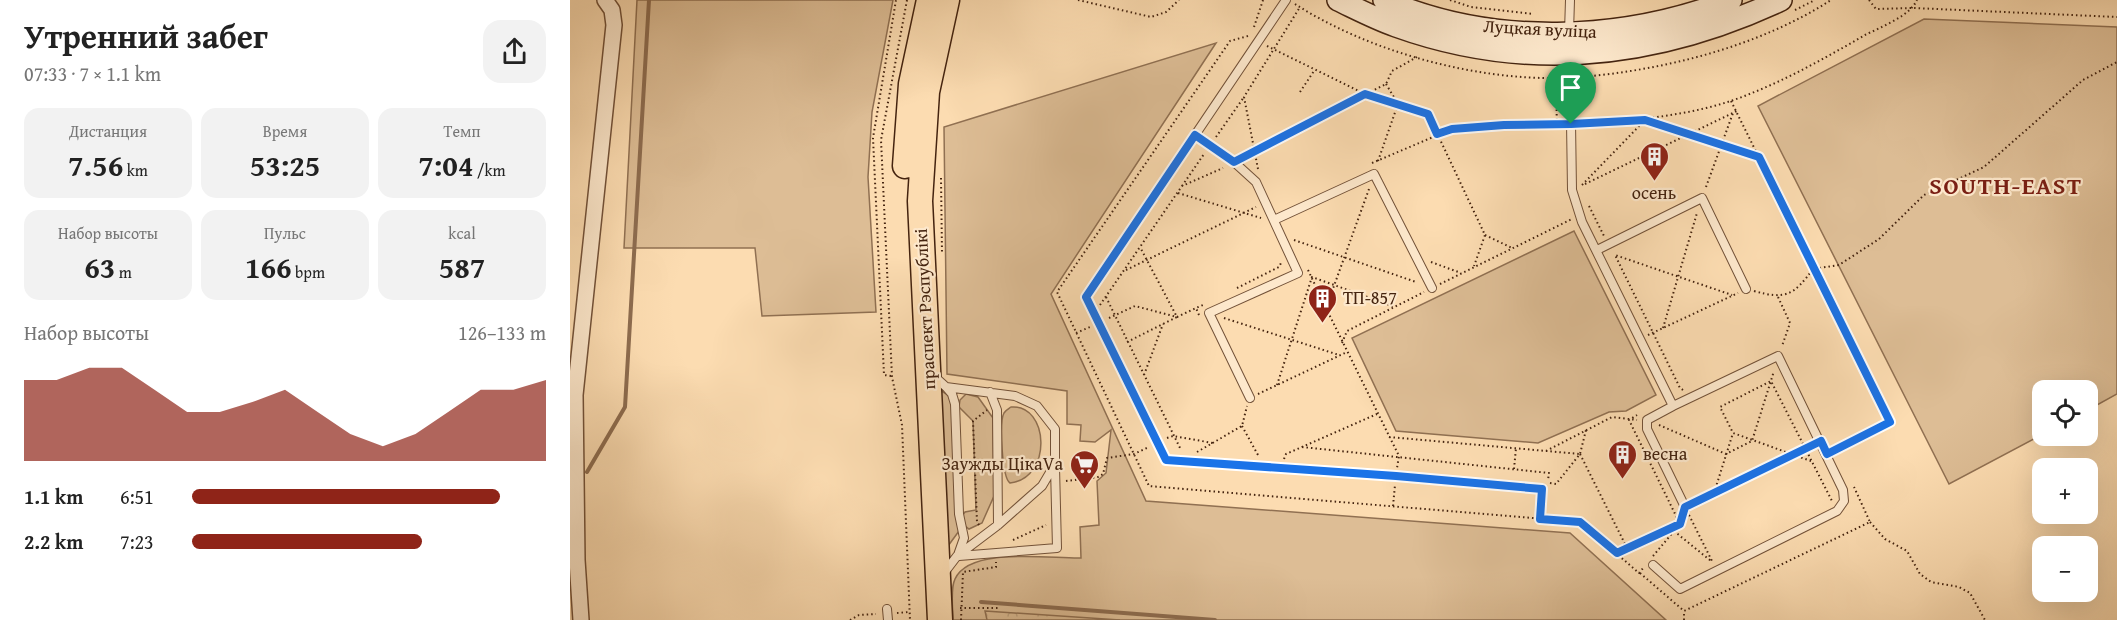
<!DOCTYPE html>
<html lang="ru">
<meta charset="utf-8">
<style>
:root{--surface:#fff;--page:#f2f2f2;--text:#222;--muted:#767676;--accent:#8f2418}
body{margin:0;font-family:"Gentium Book Plus",serif;background:var(--page);color:var(--text);height:100vh;display:flex;flex-direction:column;font-size:22px;white-space:nowrap}
*{box-sizing:border-box;margin:0}
p{font-size:20px;color:var(--muted)}
.icon{flex:none;width:33px;height:33px;fill:none;stroke:currentColor;stroke-width:2;stroke-linecap:round;stroke-linejoin:round}
.map{position:relative;flex:1;overflow:hidden}
.details{display:flex;flex-direction:column;background:var(--surface);width:570px}
.details>*{flex:none}
.buttons{position:absolute;left:1462px;top:380px;display:grid;gap:12px}
.buttons a{display:grid;place-items:center;width:66px;height:66px;border-radius:12px;background:var(--surface);box-shadow:0 6px 24px #0002;font-size:30px}
.pin{position:absolute;display:grid;place-items:center;width:51px;height:51px;color:#fff;margin:-62px -26px;border-radius:50% 50% 50% 0;rotate:-45deg;box-shadow:0 0 6px #0007}
.pin .icon{rotate:45deg}
.round{display:grid;place-items:center;flex:none;width:63px;height:63px;border-radius:18px;background:var(--page)}
.headline{display:flex;align-items:center;justify-content:space-between;height:102px;padding:0 24px}
h1{font-size:33px;font-weight:600;line-height:45px}
.stats{display:grid;grid-template-columns:repeat(3,1fr);gap:9px;height:102px;padding:6px 24px}
.stats div{display:grid;align-content:center;border-radius:15px;background:var(--page);text-align:center}
.stats b{font-size:30px;font-weight:600}
.stats small{font-size:16px;font-weight:400}
.stats p{font-size:16px}
.chart{height:168px;padding:12px 24px}
.chart p{display:flex;justify-content:space-between}
.chart svg{width:100%;height:108px;margin-top:6px;fill:var(--accent);opacity:.7}
ul{padding:0 24px;list-style:none;font-size:20px}
li{display:grid;grid-template-columns:96px 72px 1fr;align-items:center;height:45px}
li i{height:15px;border-radius:8px;background:var(--accent)}
main{display:flex;flex:1;min-height:0}
.map>svg:first-child{display:block}
</style>
<main>
<section class="details">
<div class="headline"><div><h1>Утренний забег</h1><p>07:33 · 7 × 1.1 km</p></div><a class="round"><svg class="icon" aria-label="share" viewBox="0 0 24 24"><path d="M12 15V3M7 8l5-5 5 5M5 13v7h14v-7"/></svg></a></div>
<div class="stats">
<div><p>Дистанция</p><b>7.56<small> km</small></b></div>
<div><p>Время</p><b>53:25</b></div>
<div><p>Темп</p><b>7:04<small> /km</small></b></div>
</div>
<div class="stats">
<div><p>Набор высоты</p><b>63<small> m</small></b></div>
<div><p>Пульс</p><b>166<small> bpm</small></b></div>
<div><p>kcal</p><b>587</b></div>
</div>
<div class="chart"><p><span>Набор высоты</span>126–133 m</p>
<svg viewBox="0 0 160 44" preserveAspectRatio="none"><path d="M0 44V11L10 11L20 6L30 6L40 15L50 24L60 24L70 20L80 15L90 24L100 33L110 38L120 33L130 24L140 15L150 15L160 11V44z"/></svg>
</div>
<ul>
<li><b>1.1 km</b>6:51<i style="width:87%"></i></li>
<li><b>2.2 km</b>7:23<i style="width:65%"></i></li>
</ul>
</section>
<div class="map">
<svg width="1547" height="620" viewBox="0 0 1547 620">
<defs>
<pattern id="forest-crowns" width="20" height="18" patternUnits="userSpaceOnUse" patternTransform="scale(1.5)"><rect width="20" height="18" fill="#ddbd95"/><path d="M2 6a3 3 0 1 1 6 0M12 15a3 3 0 1 1 6 0" fill="none" stroke="#bfa27f"/></pattern>
</defs>
<rect width="100%" height="100%" fill="#fcdcb1"/>
<filter id="stains"><feTurbulence type="fractalNoise" baseFrequency=".00333" numOctaves="4"/><feColorMatrix values="0 0 0 0 .2 0 0 0 0 .09 0 0 0 0 .02 0 0 0 .5 -.17"/></filter>
<radialGradient id="worn" r=".72"><stop offset=".6" stop-color="#630" stop-opacity="0"/><stop offset="1" stop-color="#630" stop-opacity=".3"/></radialGradient>
<path fill="#ddbd95" stroke="#907052" stroke-width="1.5" d="M 67,0 L 323,0 L 302,112 L 298,177 L 306,312 L 192,316 L 185,248 L 54,248 Z
M 1354,19 L 1547,27 L 1547,394 L 1518,410 L 1518,390 L 1473,390 L 1473,434 L 1379,484 L 1188,106 Z
M 646,43 L 481,294 L 576,501 L 1000,533 L 1096,620 L 383,620 C 383,607 380,590 385,579 C 400,546 481,559 511,558 L 510,527 L 529,525 L 527,481 L 536,473 L 541,430 L 525,442 L 510,441 L 511,425 L 497,424 L 497,391 L 377,374 L 374,127 Z
M 1004,231 L 1086,395 L 1056,411 L 1039,412 L 968,443 L 826,431 L 782,338 Z
M 370,390 L 378,395 L 382,405 L 389,531 L 378,546 Z
M 396,394 L 408,397 L 423,418 L 424,496 L 412,523 L 399,529 L 394,525 L 392,516 L 395,512 L 406,510 L 403,421 L 389,407 L 390,400 Z
M 441,407 C 479,404 483,478 440,483 C 432,478 429,422 434,413 C 436,410 438,409 441,407 Z"/>
<path fill="url(#forest-crowns)" stroke="#907052" stroke-width="1.5" d="M 415,611 L 550,620 L 417,620 Z"/>
<g fill="none" stroke-linecap="round" stroke-linejoin="round">
<path stroke="#8d6c4f" stroke-width="4" d="M 17,472 L 55,407 L 79,0
M 411,602 L 645,620"/>
<defs>
<path id="lane" d="M 716,0 L 516,297 L 596,460 L 826,476 L 972,489
M 999,32 L 1000,0
M 1000,54 L 1002,190 L 1012,222 L 1103,406 L 1077,420 L 1077,429 L 1115,507
M 625,135 L 664,162 L 686,182 L 728,273 L 639,313 L 680,398
M 704,220 L 804,174 L 862,288
M 1027,250 L 1132,198 L 1176,289
M 365,377 L 376,387 L 445,396 L 467,406 L 485,429 L 485,464 L 472,486 L 428,525 L 387,556 L 374,573
M 376,387 L 382,394 L 385,404 L 389,514 L 394,538 L 388,555
M 420,392 L 427,410 L 428,525
M 389,556 L 487,548 L 485,467
M 1083,565 L 1110,589 L 1267,511 L 1274,501 L 1273,490 L 1208,356 L 1103,406
M 317,609 L 318,620"/>
<path id="street" d="M 11,620 L 7,560 L 5,395 L 44,25 L 42,10 L 35,0"/>
<path id="secondary" d="M 768,0 C 787,9 806,19 826,26 C 957,73 1087,58 1211,0
M 814,0 C 922,47 1052,42 1161,0"/>
<path id="primary" d="M 335,166 L 341,84 L 359,0
M 370,620 L 350,201 L 357,92 L 377,0"/>
</defs>
<use href="#lane" stroke="#725138" stroke-width="10"/>
<use href="#street" stroke="#725138" stroke-width="18"/>
<use href="#secondary" stroke="#44230f" stroke-width="24"/>
<use href="#primary" stroke="#44230f" stroke-width="27"/>
<path stroke="#44230f" stroke-width="2" stroke-dasharray="1.5 3" stroke-linecap="butt" d="M 337,0 L 311,140 L 322,377 L 332,425 L 340,620
M 508,0 L 581,17 L 596,12 L 609,0
M 880,0 L 901,7 L 963,14
M 1299,0 L 1306,9 L 1344,8 L 1547,17
M 725,4 C 798,51 903,80 990,78
M 1225,10 L 1245,0
M 684,27 L 693,0
M 678,36 L 660,41 L 487,292 L 579,486 L 1010,522 L 1069,573 L 1074,567
M 697,46 L 795,94 L 828,104 L 808,161
M 1011,77 C 1095,70 1190,46 1261,0
M 986,78 L 987,132
M 816,84 L 828,104 L 858,114 L 915,235 L 904,266
M 730,92 L 744,71
M 1161,101 L 1320,422 L 1265,450
M 1011,124 C 1066,120 1125,116 1177,95 C 1218,79 1257,57 1295,35 C 1311,27 1340,16 1347,0
M 646,137 L 674,97
M 672,156 L 816,84 L 822,71 L 847,57
M 802,163 L 882,129 L 934,125 L 990,124
M 688,169 L 674,97 L 730,7
M 371,178 L 372,253
M 1015,184 L 1167,111
M 1012,185 L 1075,120 L 1188,157
M 612,186 L 634,154
M 1136,187 L 1163,113
M 799,189 L 756,308 L 829,456 L 827,468
M 608,193 L 691,218
M 1019,206 L 1034,236
M 915,235 L 942,248
M 724,240 L 846,282
M 861,262 L 891,273
M 556,270 L 686,207
M 738,270 L 756,308
M 870,284 L 1002,219
M 667,288 L 709,267 L 711,263
M 1184,291 C 1216,300 1224,295 1243,269 L 1269,265 L 1309,239 L 1354,195 L 1414,167 L 1513,80 L 1547,62
M 536,297 L 611,450
M 1208,297 L 1220,323 L 1212,346
M 530,305 L 612,186 L 653,168
M 629,315 L 626,308 L 633,305
M 539,318 L 565,306 L 607,317 L 626,308
M 654,318 L 769,355
M 1093,328 L 1127,213
M 506,333 L 520,327
M 1078,335 L 1168,293
M 557,342 L 607,317 L 570,247
M 772,343 L 777,331 L 854,292
M 574,375 L 593,324
M 321,376 L 314,375 L 303,138 L 326,0
M 707,385 L 742,277 L 825,307
M 1113,390 L 1110,388 L 1045,255 L 1162,295
M 688,394 L 777,352
M 1089,425 L 1156,454 L 1182,441 L 1204,371
M 672,426 L 688,455
M 819,437 L 1010,454
M 597,438 L 603,436 L 643,443
M 732,447 L 979,473 L 978,480
M 976,451 L 1042,417 L 1067,420
M 627,452 L 672,426 L 677,406
M 1010,454 L 1057,548
M 714,459 L 716,454 L 807,414
M 1241,461 L 1163,433 L 1150,407 L 1201,381 L 1262,501
M 944,469 L 946,448
M 496,481 L 528,477 L 533,474 L 537,458 L 564,454 L 579,447
M 980,483 L 986,484 L 1010,454 L 1016,430
M 1144,493 L 1163,433
M 1124,503 L 1240,446
M 823,506 L 825,485
M 1119,515 L 1142,561
M 970,518 L 971,499
M 1300,522 L 1315,539 L 1337,551 L 1350,574 L 1361,582 L 1389,587 L 1400,593 L 1415,620
M 409,525 L 407,522 L 403,421 L 417,410
M 1104,531 L 1141,561
M 443,540 L 476,525
M 1047,553 L 1110,524 L 1059,420 L 1067,415
M 1083,556 L 1110,524 L 1112,518
M 1070,573 L 1114,611 L 1300,522 L 1284,487
M 390,608 L 429,608
M 327,613 L 339,612
M 280,620 L 289,615 L 306,614
M 391,620 L 393,572 L 426,567 L 426,562
M 1114,620 L 1114,611"/>
<use href="#lane" stroke="#fde8cc" stroke-width="8"/>
<use href="#street" stroke="#fde8cc" stroke-width="15"/>
<use href="#secondary" stroke="#fde8cc" stroke-width="21"/>
<use href="#primary" stroke="#fcdcb1" stroke-width="24"/>
</g>
<g fill="none" stroke-linecap="round" stroke-linejoin="round">
<defs>
<path id="route" d="M 795,94 L 858,114 L 867,134 L 882,129 L 934,125 L 1001,124 L 1075,120 L 1189,157 L 1320,422 L 1257,454 L 1251,441 L 1115,507 L 1110,524 L 1047,553 L 1010,522 L 970,519 L 972,489 L 826,476 L 596,460 L 516,297 L 625,135 L 664,162 Z"/>
</defs>
<use href="#route" stroke="#fff" stroke-width="12"/>
<use href="#route" stroke="#1a73e8" stroke-width="8"/>
</g>
<defs>
<symbol id="building-pin" viewBox="-11 -11 22 30"><path d="M0 17L-7.5 6A9.5 9.5 0 1 1 7.5 6Z" fill="#8f2418" stroke="#fde8cc"/><path d="M-4-6H4V6H1V3H-1V6H-4ZM-2.5-4.3h1.7v1.8h-1.7ZM.8-4.3h1.7v1.8H.8ZM-2.5-1h1.7V.8h-1.7ZM.8-1h1.7V.8H.8Z" fill="#fff"/></symbol>
<symbol id="supermarket-pin" viewBox="-11 -11 22 30"><path d="M0 17L-7.5 6A9.5 9.5 0 1 1 7.5 6Z" fill="#8f2418" stroke="#fde8cc"/><path d="M-6-5.5h2.5l.6 2H6L4.5 2H-2.5L-4.4-4H-6ZM-1.5 3.2a1.3 1.3 0 1 0 .1 0ZM3 3.2a1.3 1.3 0 1 0 .1 0Z" fill="#fff"/></symbol>
</defs>
<g fill-rule="evenodd">
<use href="#building-pin" x="1068" y="140" width="33" height="45"/>
<use href="#building-pin" x="736" y="282" width="33" height="45"/>
<use href="#building-pin" x="1036" y="438" width="33" height="45"/>
<use href="#supermarket-pin" x="498" y="448" width="33" height="45"/>
</g>
<g text-anchor="middle" stroke-width="4.5" stroke-linejoin="round" paint-order="stroke">
<g font-size="18" fill="#44230f" stroke="#fde8cc">
<text transform="translate(970 29) rotate(3)" y="6">Луцкая вуліца</text>
<text transform="translate(355 309) rotate(-93)" y="6">праспект Рэспублікі</text>
</g>
<g font-size="18" fill="#44230f" stroke="#fde8cc" text-anchor="start">
<text x="1084" y="199" text-anchor="middle">осень</text>
<text x="773" y="304">ТП-857</text>
<text x="1073" y="460">весна</text>
<text x="493" y="470" text-anchor="end">Заужды ЦікаVа</text>
</g>
<g font-size="24" font-weight="bold" letter-spacing="1.5" fill="#7a1f14" stroke="#fde8cc">
<text x="1436" y="194">SOUTH-EAST</text>
</g>
</g>
<rect width="100%" height="100%" filter="url(#stains)"/>
<rect width="100%" height="100%" fill="url(#worn)"/>
</svg>
<div class="buttons">
<a><svg class="icon" aria-label="locate" viewBox="0 0 24 24"><circle cx="12" cy="12" r="6"/><path d="M12 2v4M12 18v4M2 12h4M18 12h4"/></svg></a>
<a>+</a>
<a>−</a>
</div>
<div class="pin" style="left:1001px;top:124px;background:#1e9e55"><svg class="icon" aria-label="arrive" viewBox="0 0 24 24"><path d="M6 21V4h12l-3 4 3 4H6"/></svg></div>
</div>
</main>
